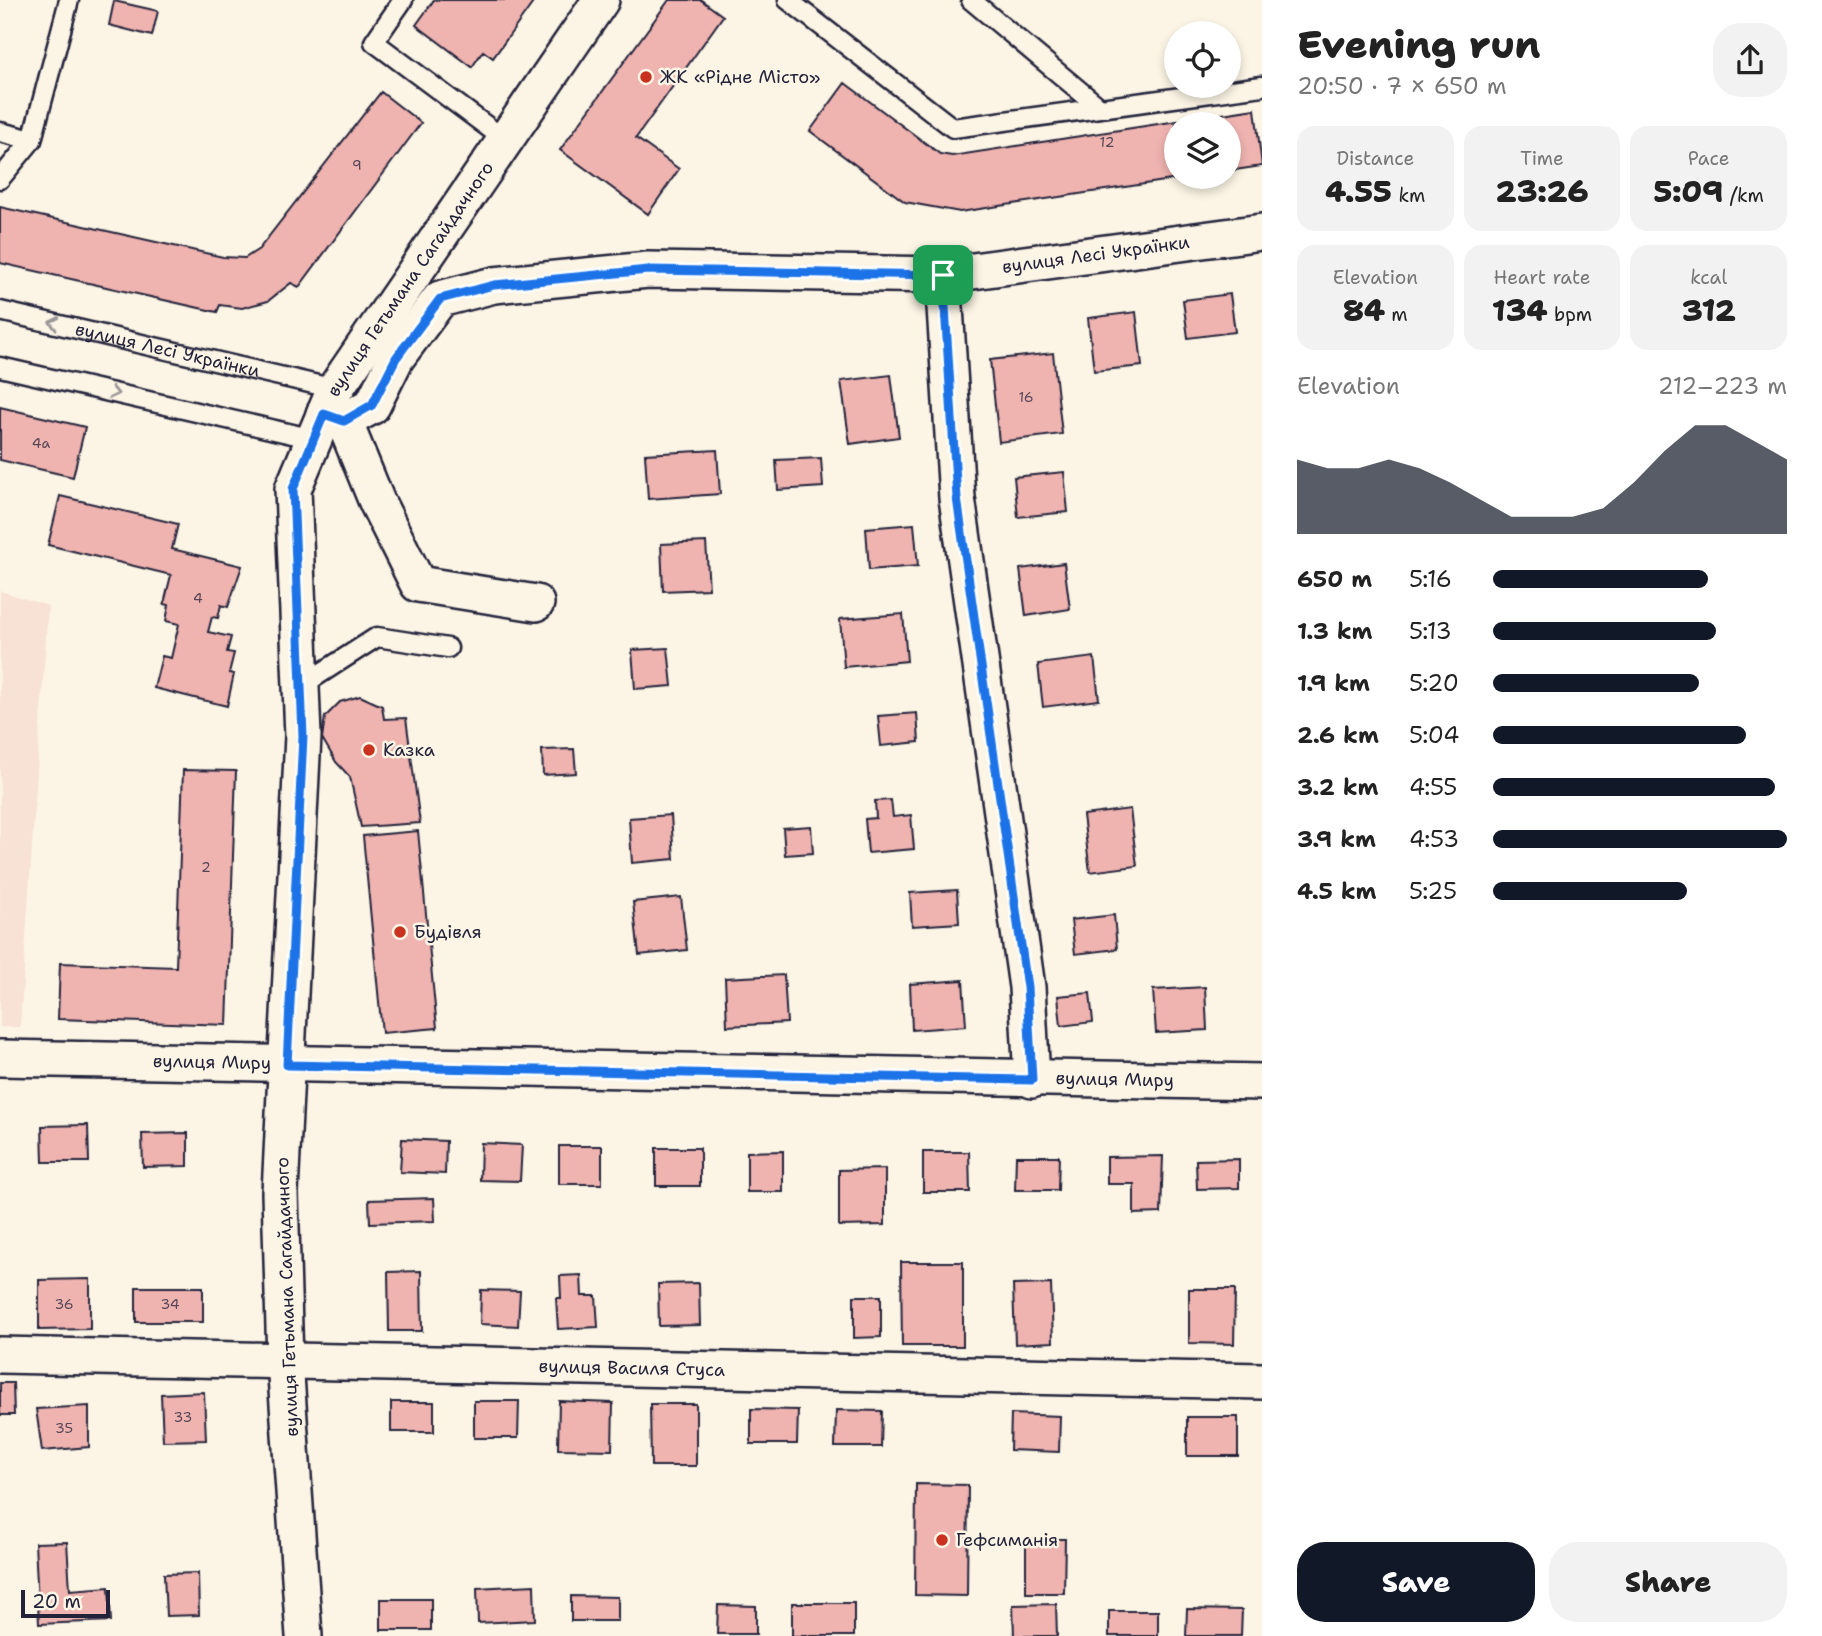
<!DOCTYPE html>
<meta charset="utf-8">
<style>
:root{--surface:#fff;--page:#f2f2f2;--text:#222;--muted:#767676;--accent:#111827}
body{margin:0;font-family:"Shantell Sans",sans-serif;background:var(--page);color:var(--text);height:100vh;display:flex;flex-direction:column;font-size:26px;white-space:nowrap}
*{box-sizing:border-box;margin:0}
p{font-size:23px;color:var(--muted)}
.icon{flex:none;width:38px;height:38px;fill:none;stroke:currentColor;stroke-width:2;stroke-linecap:round;stroke-linejoin:round}
.map{position:relative;flex:1;overflow:hidden}
.drawer{display:flex;flex-direction:column;background:var(--surface);width:560px}
.drawer>*{flex:none}
.tools{position:absolute;left:1164px;top:21px;display:grid;gap:14px}
.tools a{display:grid;place-items:center;width:77px;height:77px;border-radius:50%;background:var(--surface);box-shadow:0 4px 10px #0003;font-size:35px}
.scale{position:absolute;left:21px;bottom:18px;width:89px;box-sizing:border-box;padding-left:7px;border:4px solid #22223b;border-top:0;font-size:19px;line-height:24px;white-space:nowrap;color:#22223b;-webkit-text-stroke:5px #fcf5e5;paint-order:stroke}
.pin{position:absolute;display:grid;place-items:center;width:60px;height:60px;color:#fff;margin:-30px;border-radius:14px;box-shadow:0 4px 10px #0006}
.round{display:grid;place-items:center;flex:none;width:74px;height:74px;border-radius:28px;background:var(--page)}
.head{display:flex;align-items:center;justify-content:space-between;height:119px;padding:0 35px}
h1{font-size:38px;font-weight:800;line-height:52px}
.stats{display:grid;grid-template-columns:repeat(3,1fr);gap:10px;height:119px;padding:7px 35px}
.stats div{display:grid;align-content:center;border-radius:18px;background:var(--page);text-align:center}
.stats b{font-size:30px;font-weight:800}
.stats small{font-size:19px;font-weight:400}
.stats p{font-size:19px}
.chart{height:196px;padding:14px 35px}
.chart p{display:flex;justify-content:space-between}
.chart svg{width:100%;height:126px;margin-top:7px;fill:var(--accent);opacity:.7}
.action{display:flex;gap:14px;margin-top:auto;padding:14px 35px}
.action a{flex:1;height:80px;border-radius:28px;background:var(--accent);color:#fff;font-size:28px;font-weight:800;line-height:80px;text-align:center}
.action a+a{background:var(--page);color:var(--text)}
ul{padding:0 35px;list-style:none;font-size:23px}
li{display:grid;grid-template-columns:112px 84px 1fr;align-items:center;height:52px}
li i{height:18px;border-radius:9px;background:var(--accent)}
main{display:flex;flex:1;min-height:0}
.map>svg:first-child{display:block}
</style>
<main>
<div class="map">
<svg width="1262" height="1636" viewBox="0 0 1262 1636">
<rect width="100%" height="100%" fill="#fcf5e5"/>
<filter id="ink" filterUnits="userSpaceOnUse"><feTurbulence type="fractalNoise" baseFrequency=".0143" numOctaves="2"/><feDisplacementMap in="SourceGraphic" scale="14" xChannelSelector="R" yChannelSelector="G"/><feConvolveMatrix kernelMatrix="1 2 1 2 8 2 1 2 1" color-interpolation-filters="sRGB"/></filter>
<g filter="url(#ink)">
<path fill="#f8e1d5" d="M 0,591 L 48,606 L 20,1027 L 0,1027 Z"/>
<path fill="#efb3b0" stroke="#22223b" stroke-width="2" d="M 434,0 L 535,0 L 493,58 L 483,51 L 472,67 L 416,25 Z
M 669,0 L 701,0 L 723,16 L 636,138 L 679,169 L 648,214 L 560,150 Z
M 114,1 L 158,11 L 152,36 L 109,25 Z
M 845,83 L 940,154 L 952,156 L 1255,109 L 1262,166 L 1228,171 L 1228,124 L 1176,124 L 1176,177 L 1191,177 L 960,212 L 905,202 L 810,131 Z
M 381,92 L 421,123 L 299,287 L 291,283 L 268,301 L 242,308 L 220,305 L 217,312 L 0,263 L 0,207 L 223,257 L 245,258 L 259,249 Z
M 1230,294 L 1235,332 L 1188,338 L 1183,300 Z
M 1136,312 L 1142,366 L 1094,371 L 1088,318 Z
M 1053,353 L 1062,434 L 999,442 L 990,360 Z
M 891,375 L 899,437 L 850,444 L 841,381 Z
M 0,407 L 85,427 L 73,477 L 0,460 Z
M 717,450 L 720,494 L 648,499 L 645,454 Z
M 821,458 L 823,487 L 778,490 L 776,460 Z
M 1064,472 L 1068,512 L 1018,517 L 1014,477 Z
M 60,496 L 178,524 L 172,549 L 242,566 L 228,607 L 221,605 L 218,618 L 212,617 L 208,632 L 231,637 L 227,652 L 234,653 L 229,673 L 234,674 L 227,706 L 154,688 L 162,656 L 171,658 L 179,624 L 166,621 L 169,605 L 164,604 L 171,575 L 48,545 Z
M 914,524 L 918,566 L 869,570 L 866,528 Z
M 706,542 L 709,589 L 663,591 L 661,544 Z
M 1064,563 L 1070,609 L 1026,616 L 1020,569 Z
M 903,614 L 907,661 L 844,667 L 840,619 Z
M 668,648 L 672,686 L 635,689 L 632,650 Z
M 1094,657 L 1099,700 L 1043,707 L 1038,664 Z
M 360,696 L 382,706 L 384,719 L 406,718 L 420,823 L 361,827 L 350,777 L 336,762 L 322,738 L 325,717 L 340,702 Z
M 917,713 L 919,742 L 881,746 L 878,716 Z
M 574,749 L 576,773 L 543,775 L 542,750 Z
M 183,770 L 236,771 L 227,1025 L 58,1019 L 60,963 L 176,967 Z
M 891,800 L 893,817 L 911,815 L 914,849 L 868,853 L 865,819 L 876,818 L 875,801 Z
M 1130,809 L 1137,866 L 1090,872 L 1083,815 Z
M 671,815 L 674,859 L 632,863 L 629,818 Z
M 811,826 L 813,853 L 785,855 L 783,828 Z
M 418,831 L 437,1028 L 382,1033 L 363,836 Z
M 957,890 L 959,923 L 912,926 L 910,893 Z
M 681,897 L 687,950 L 639,955 L 633,902 Z
M 1114,915 L 1117,949 L 1075,954 L 1071,920 Z
M 784,975 L 787,1023 L 727,1026 L 725,978 Z
M 963,980 L 966,1026 L 912,1030 L 910,984 Z
M 1205,987 L 1207,1030 L 1156,1033 L 1153,990 Z
M 1090,993 L 1093,1022 L 1061,1026 L 1058,996 Z
M 88,1125 L 89,1162 L 43,1162 L 42,1126 Z
M 188,1133 L 188,1166 L 143,1167 L 142,1134 Z
M 402,1139 L 446,1141 L 445,1174 L 400,1172 Z
M 481,1143 L 522,1145 L 520,1181 L 480,1180 Z
M 559,1146 L 602,1146 L 602,1184 L 559,1184 Z
M 656,1148 L 700,1148 L 700,1186 L 656,1186 Z
M 783,1151 L 783,1192 L 747,1192 L 747,1152 Z
M 923,1152 L 969,1152 L 970,1192 L 923,1192 Z
M 1016,1156 L 1059,1156 L 1058,1190 L 1015,1190 Z
M 1163,1156 L 1161,1213 L 1134,1214 L 1134,1184 L 1107,1184 L 1107,1157 Z
M 1239,1159 L 1239,1188 L 1197,1189 L 1196,1160 Z
M 885,1169 L 885,1225 L 839,1226 L 839,1170 Z
M 434,1198 L 435,1221 L 370,1223 L 369,1200 Z
M 901,1262 L 963,1262 L 963,1346 L 902,1346 Z
M 421,1271 L 422,1331 L 389,1331 L 388,1272 Z
M 581,1275 L 582,1296 L 596,1296 L 598,1327 L 558,1329 L 556,1298 L 561,1298 L 560,1276 Z
M 90,1279 L 90,1329 L 39,1330 L 39,1280 Z
M 699,1283 L 700,1325 L 659,1326 L 658,1284 Z
M 1051,1284 L 1053,1342 L 1015,1344 L 1013,1285 Z
M 136,1287 L 203,1287 L 203,1322 L 136,1322 Z
M 1189,1289 L 1235,1289 L 1234,1344 L 1189,1343 Z
M 481,1290 L 520,1291 L 518,1326 L 480,1324 Z
M 854,1296 L 881,1296 L 881,1337 L 854,1338 Z
M 0,1383 L 13,1383 L 14,1415 L 0,1415 Z
M 204,1392 L 206,1440 L 163,1441 L 161,1394 Z
M 474,1401 L 519,1401 L 518,1438 L 474,1438 Z
M 559,1401 L 613,1403 L 612,1450 L 558,1449 Z
M 391,1402 L 434,1402 L 434,1432 L 391,1432 Z
M 650,1404 L 696,1404 L 696,1466 L 651,1466 Z
M 89,1406 L 89,1447 L 42,1451 L 36,1409 Z
M 751,1409 L 798,1410 L 797,1444 L 751,1444 Z
M 836,1410 L 882,1411 L 881,1447 L 835,1447 Z
M 1011,1414 L 1060,1416 L 1059,1452 L 1010,1450 Z
M 1187,1417 L 1238,1417 L 1238,1456 L 1187,1456 Z
M 916,1484 L 968,1485 L 967,1596 L 915,1595 Z
M 1026,1539 L 1065,1539 L 1064,1593 L 1026,1593 Z
M 67,1542 L 70,1590 L 109,1587 L 111,1621 L 39,1624 L 35,1543 Z
M 198,1573 L 199,1615 L 166,1616 L 164,1574 Z
M 534,1585 L 535,1620 L 478,1623 L 477,1588 Z
M 571,1596 L 618,1597 L 618,1621 L 571,1621 Z
M 381,1599 L 431,1599 L 431,1630 L 381,1630 Z
M 792,1603 L 854,1603 L 854,1636 L 792,1636 Z
M 1056,1604 L 1057,1636 L 1014,1636 L 1013,1605 Z
M 718,1605 L 756,1606 L 756,1634 L 717,1634 Z
M 1187,1609 L 1242,1610 L 1241,1636 L 1186,1636 Z
M 1109,1611 L 1158,1611 L 1158,1636 L 1109,1636 Z"/>
<g fill="none" stroke-linecap="round" stroke-linejoin="round">
<defs>
<g id="service">
<path d="M 403,0 L 374,42 L 504,139"/>
<path d="M 788,0 L 953,128 L 1262,86"/>
<path d="M 971,0 L 1099,107"/>
<path d="M 0,132 L 32,140 L 0,179"/>
<path d="M 32,140 L 69,0"/>
<path id="s1" d="M 0,311 L 335,389"/>
<path d="M 0,367 L 314,439"/>
<path d="M 301,686 L 377,637 L 448,648"/>
</g>
<g id="minor">
<path d="M 943,275 L 957,498 L 1027,987 L 1032,1080"/>
<path id="s2" d="M 324,414 L 344,421 L 372,406 L 396,358 L 440,299 L 494,285 L 648,270 L 943,275 L 1262,232"/>
<path d="M 344,421 L 377,502 L 418,584 L 536,603"/>
<path id="s3" d="M 0,1058 L 1262,1082"/>
<path id="s4" d="M 0,1355 L 1262,1381"/>
<path id="s5" d="M 304,1636 L 285,1361 L 280,1193 L 303,736 L 293,489 L 335,389 L 601,0"/>
</g>
</defs>
<use href="#service" stroke="#22223b" stroke-width="23"/>
<use href="#minor" stroke="#22223b" stroke-width="40"/>
<use href="#service" stroke="#fcf5e5" stroke-width="18"/>
<use href="#minor" stroke="#fcf5e5" stroke-width="35"/>
</g>
<defs><path id="oneway-chevron" d="M-2-3.5L2.5 0L-2 3.5" fill="none" stroke-width="1.6" stroke-linecap="round" stroke-linejoin="round" transform="scale(1.75)"/></defs>
<g stroke="#9a9698">
<use href="#oneway-chevron" transform="translate(54 323) rotate(-167)"/>
<use href="#oneway-chevron" transform="translate(114 393) rotate(13)"/>
</g>
</g>
<g fill="none" stroke-linecap="round" stroke-linejoin="round" filter="url(#ink)">
<defs>
<path id="route" d="M 648,270 L 943,275 L 957,498 L 1027,987 L 1032,1080 L 287,1065 L 303,736 L 293,489 L 324,414 L 344,421 L 372,405 L 396,358 L 440,299 L 494,285 Z"/>
</defs>
<use href="#route" stroke="#fff" stroke-width="14"/>
<use href="#route" stroke="#1a73e8" stroke-width="9"/>
</g>
<g fill="#c8321e" stroke="#fcf5e5" stroke-width="2.5">
<circle cx="646" cy="77" r="7"/>
<circle cx="369" cy="750" r="7"/>
<circle cx="400" cy="932" r="7"/>
<circle cx="942" cy="1540" r="7"/>
</g>
<g text-anchor="middle" stroke-width="5" stroke-linejoin="round" paint-order="stroke">
<g font-size="14" fill="#554658">
<text x="1107" y="147">12</text>
<text x="357" y="170">9</text>
<text x="1026" y="402">16</text>
<text x="41" y="448">4а</text>
<text x="198" y="603">4</text>
<text x="206" y="872">2</text>
<text x="64" y="1309">36</text>
<text x="170" y="1309">34</text>
<text x="183" y="1422">33</text>
<text x="64" y="1433">35</text>
</g>
<g font-size="18" fill="#22223b" stroke="#fcf5e5" text-anchor="start">
<text x="660" y="83">ЖК «Рідне Місто»</text>
<text x="383" y="756">Казка</text>
<text x="414" y="938">Будівля</text>
<text x="956" y="1546">Гефсиманія</text>
</g>
<g font-size="18" fill="#22223b" stroke="#fcf5e5">
<text dy="6" stroke="none"><textPath href="#s2" startOffset="840">вулиця Лесі Українки</textPath></text>
<text dy="6" stroke="none"><textPath href="#s5" startOffset="1390">вулиця Гетьмана Сагайдачного</textPath></text>
<text dy="6" stroke="none"><textPath href="#s1" startOffset="172">вулиця Лесі Українки</textPath></text>
<text dy="6" stroke="none"><textPath href="#s3" startOffset="212">вулиця Миру</textPath></text>
<text dy="6" stroke="none"><textPath href="#s3" startOffset="1115">вулиця Миру</textPath></text>
<text transform="translate(287 1297) rotate(-92)" y="6">вулиця Гетьмана Сагайдачного</text>
<text dy="6" stroke="none"><textPath href="#s4" startOffset="632">вулиця Василя Стуса</textPath></text>
</g>
</g>
</svg>
<div class="tools">
<a><svg class="icon" aria-label="locate" viewBox="0 0 24 24"><circle cx="12" cy="12" r="6"/><path d="M12 2v4M12 18v4M2 12h4M18 12h4"/></svg></a>
<a><svg class="icon" aria-label="layers" viewBox="0 0 24 24"><path d="M12 4l9 5-9 5-9-5zM3 14l9 5 9-5"/></svg></a>
</div>
<div class="scale">20 m</div>
<div class="pin" style="left:943px;top:275px;background:#1e9e55"><svg class="icon" aria-label="arrive" viewBox="0 0 24 24"><path d="M6 21V4h12l-3 4 3 4H6"/></svg></div>
</div>
<section class="drawer">
<div class="head"><div><h1>Evening run</h1><p>20:50 · 7 × 650 m</p></div><a class="round"><svg class="icon" aria-label="share" viewBox="0 0 24 24"><path d="M12 15V3M7 8l5-5 5 5M5 13v7h14v-7"/></svg></a></div>
<div class="stats">
<div><p>Distance</p><b>4.55<small> km</small></b></div>
<div><p>Time</p><b>23:26</b></div>
<div><p>Pace</p><b>5:09<small> /km</small></b></div>
</div>
<div class="stats">
<div><p>Elevation</p><b>84<small> m</small></b></div>
<div><p>Heart rate</p><b>134<small> bpm</small></b></div>
<div><p>kcal</p><b>312</b></div>
</div>
<div class="chart"><p><span>Elevation</span>212–223 m</p>
<svg viewBox="0 0 160 44" preserveAspectRatio="none"><path d="M0 44V18L10 21L20 21L30 18L40 21L50 26L60 32L70 38L80 38L90 38L100 35L110 26L120 15L130 6L140 6L150 12L160 18V44z"/></svg>
</div>
<ul>
<li><b>650 m</b>5:16<i style="width:73%"></i></li>
<li><b>1.3 km</b>5:13<i style="width:76%"></i></li>
<li><b>1.9 km</b>5:20<i style="width:70%"></i></li>
<li><b>2.6 km</b>5:04<i style="width:86%"></i></li>
<li><b>3.2 km</b>4:55<i style="width:96%"></i></li>
<li><b>3.9 km</b>4:53<i style="width:100%"></i></li>
<li><b>4.5 km</b>5:25<i style="width:66%"></i></li>
</ul>
<div class="action"><a>Save</a><a>Share</a></div>
</section>
</main>
